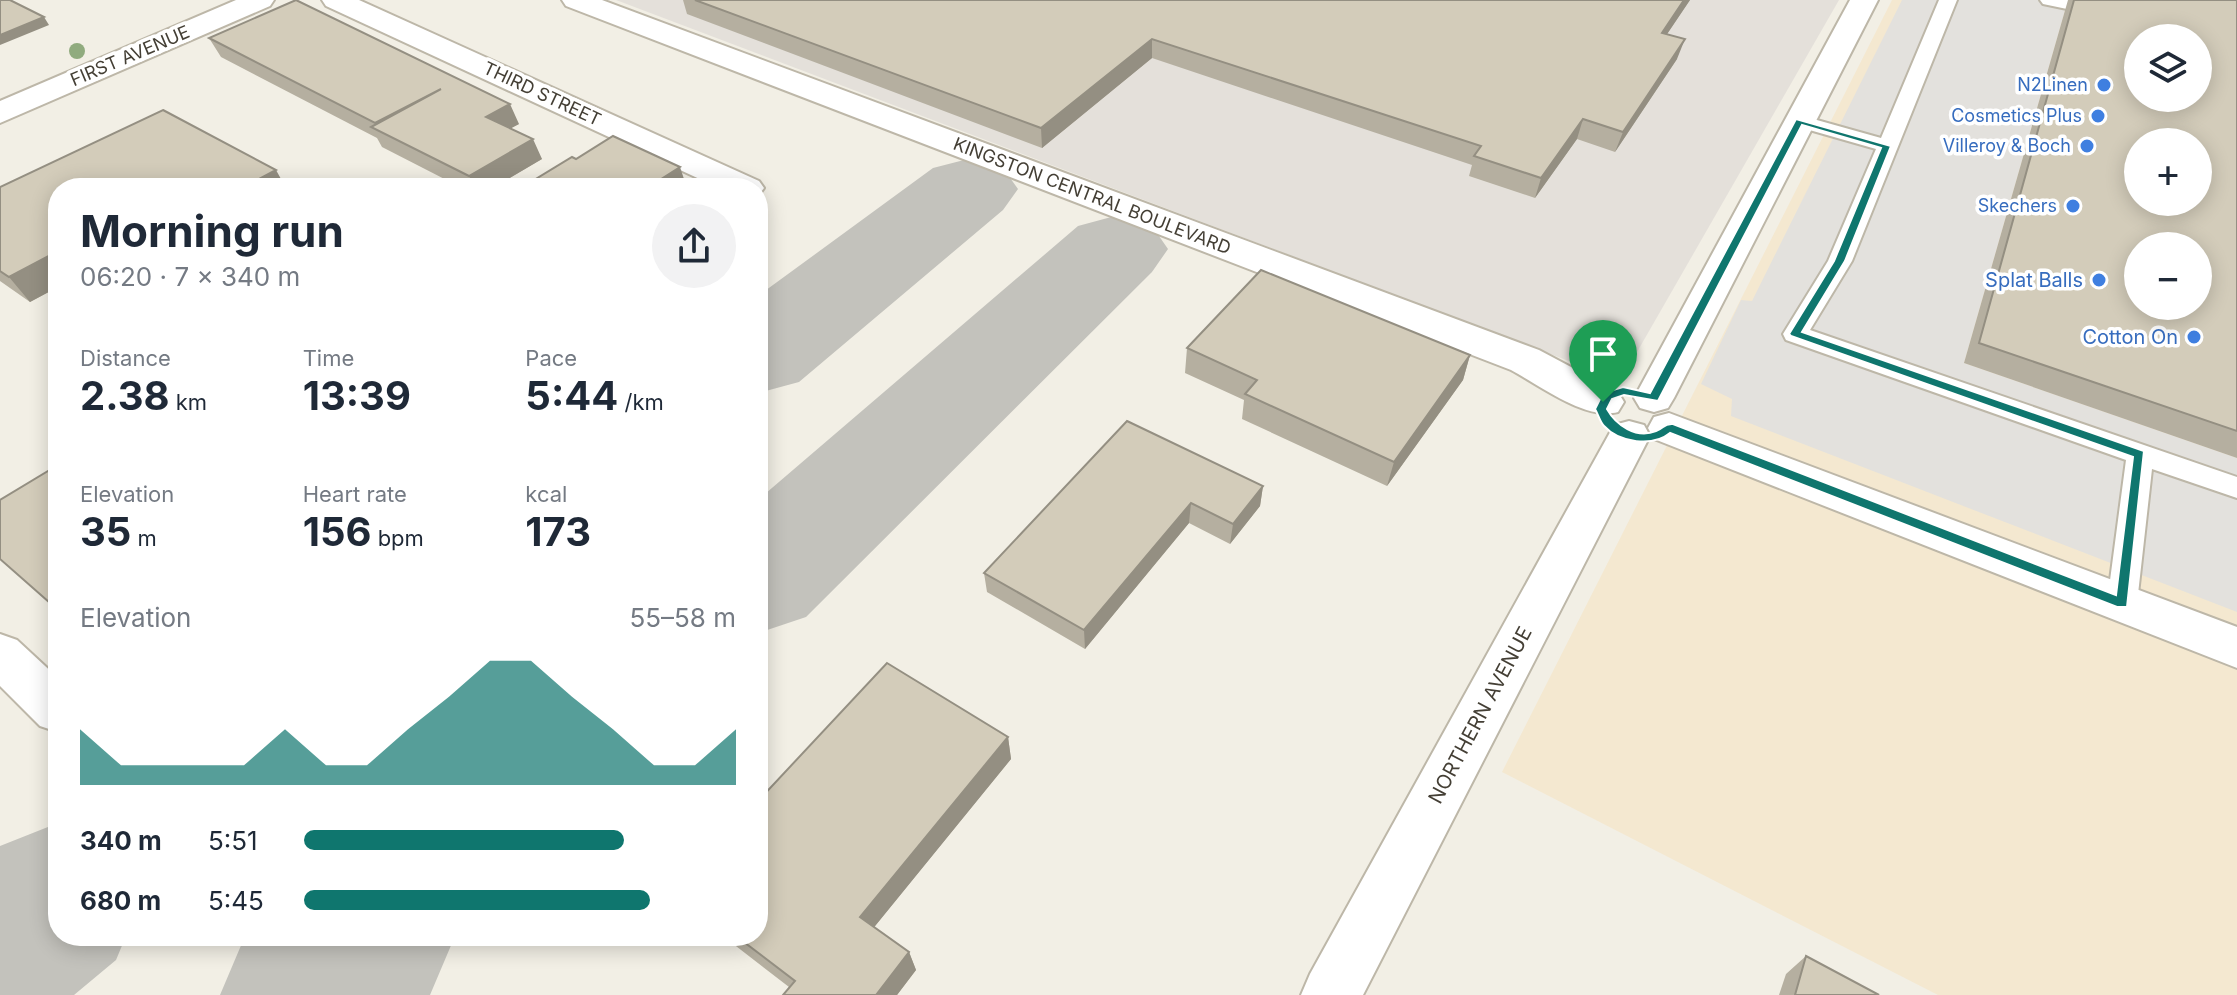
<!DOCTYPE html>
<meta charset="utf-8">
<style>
:root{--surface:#fff;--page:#f2f2f3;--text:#1f2937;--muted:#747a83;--accent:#0f766e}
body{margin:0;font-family:Inter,sans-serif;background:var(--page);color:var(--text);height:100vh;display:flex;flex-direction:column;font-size:30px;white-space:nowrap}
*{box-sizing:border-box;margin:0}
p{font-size:26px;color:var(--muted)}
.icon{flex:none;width:44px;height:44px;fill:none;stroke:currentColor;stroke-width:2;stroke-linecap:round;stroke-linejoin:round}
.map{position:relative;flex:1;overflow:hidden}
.panel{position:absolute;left:48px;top:178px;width:720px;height:768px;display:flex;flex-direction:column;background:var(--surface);border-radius:32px;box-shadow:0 4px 20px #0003}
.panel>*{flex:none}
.controls{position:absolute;left:2124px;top:24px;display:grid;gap:16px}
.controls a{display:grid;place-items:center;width:88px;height:88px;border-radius:50%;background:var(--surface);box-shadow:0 4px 20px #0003;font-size:40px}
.pin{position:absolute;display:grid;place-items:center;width:68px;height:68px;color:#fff;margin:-82px -34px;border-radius:50% 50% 50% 0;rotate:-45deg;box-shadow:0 0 8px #0007}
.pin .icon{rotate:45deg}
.round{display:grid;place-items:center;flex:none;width:84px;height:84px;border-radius:42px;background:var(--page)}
.overview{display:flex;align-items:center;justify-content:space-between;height:136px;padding:0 32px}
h1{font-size:44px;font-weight:700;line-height:60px}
.figures{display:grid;grid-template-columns:repeat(3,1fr);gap:12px;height:136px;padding:8px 32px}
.figures div{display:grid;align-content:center}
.figures b{font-size:40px;font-weight:700}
.figures small{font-size:22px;font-weight:400}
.figures p{font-size:22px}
.chart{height:224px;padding:16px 32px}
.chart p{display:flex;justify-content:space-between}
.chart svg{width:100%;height:144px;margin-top:8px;fill:var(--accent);opacity:.7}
ul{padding:0 32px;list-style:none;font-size:26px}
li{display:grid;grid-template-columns:128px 96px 1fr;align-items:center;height:60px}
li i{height:20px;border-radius:10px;background:var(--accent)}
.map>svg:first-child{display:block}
</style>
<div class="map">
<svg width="2237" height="995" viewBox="0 0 2237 995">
<rect width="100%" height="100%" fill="#f2efe5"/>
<path fill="#f4e8d0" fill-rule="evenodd" d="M 1892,0 L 2237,0 L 2237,995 L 1938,995 L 1502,772 ZM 2138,38 L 2198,38 L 2198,98 L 2138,98 ZM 2138,142 L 2198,142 L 2198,202 L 2138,202 ZM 2138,246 L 2198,246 L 2198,306 L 2138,306 Z"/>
<path fill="#e4e0da" d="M 616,0 L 1839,0 L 1629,366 L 1603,374 Z"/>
<path fill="#e3e1dd" d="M 1902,0 L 2068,0 L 1964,363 L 2237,458 L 2237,612 L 1731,416 L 1732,399 L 1701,384 L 1741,300 L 1752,301 Z"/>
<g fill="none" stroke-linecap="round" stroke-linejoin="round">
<path fill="#c3c2bc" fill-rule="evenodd" d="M 968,159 L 1003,168 L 1018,189 L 1003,210 L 799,382 L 758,393 L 758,296 L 933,168 Z
M 1115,216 L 1152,226 L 1168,249 L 1152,272 L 806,617 L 758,633 L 758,500 L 1078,226 Z
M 58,823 L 58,936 L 126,936 L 116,960 L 74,995 L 0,995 L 0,846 Z
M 245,936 L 455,936 L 430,995 L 220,995 Z"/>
<defs>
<path id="service" d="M 1939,0 L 1957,0 L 1852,261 L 1810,330 L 2237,477 L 2237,498 L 2152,469 L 2137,603 L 2133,612 L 2122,615 L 2111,612 L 2107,603 L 2126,460 L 1786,340 L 1783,334 L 1828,261 L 1876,149 L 1792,125 L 1789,121 L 1799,115 L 1881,138 Z
M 2040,0 L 2073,0 L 2076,4 L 2067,9 L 2043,4 Z"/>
<path id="minor" d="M 236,0 L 274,0 L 270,6 L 0,123 L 0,101 Z
M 322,0 L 359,0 L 759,181 L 764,188 L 758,196 L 758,188 L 719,188 L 326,6 Z
M 562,0 L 602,0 L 1539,350 L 1618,392 L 1624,402 L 1618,412 C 1586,421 1539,385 1511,370 L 566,6 Z
M 1850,0 L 1878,0 L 1674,398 L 1668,408 L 1654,412 L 1640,408 L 1634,398 Z
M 1669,413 L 2237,627 L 2237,668 L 1654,439 L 1648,428 L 1654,417 Z
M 1629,421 L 1644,425 L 1650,436 L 1363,995 L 1301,995 L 1310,974 L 1608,436 L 1614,425 Z
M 0,634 L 17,640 L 58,678 L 58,732 L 40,726 L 0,686 Z"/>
</defs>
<use href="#service" stroke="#bdb7a8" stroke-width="4"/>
<use href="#minor" stroke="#bdb7a8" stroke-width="4"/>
<use href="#service" fill="#fff" fill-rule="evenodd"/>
<use href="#minor" fill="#fff" fill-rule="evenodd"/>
</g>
<circle fill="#90ab7e" cx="77" cy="51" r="8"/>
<path fill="#b5afa0" d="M 683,0 L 1690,0 L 1667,34 L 1677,59 L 1615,152 L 1577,139 L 1535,198 L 1469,176 L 1472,165 L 1152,58 L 1042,148 L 687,14 Z
M 2068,0 L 2237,0 L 2237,458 L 1964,363 Z
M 209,38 L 519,124 L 510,128 L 542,159 L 493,188 L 462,188 L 382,147 L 377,138 L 221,57 Z
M 0,187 L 58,188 L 58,287 L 30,302 L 0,281 Z
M 1187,348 L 1470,355 L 1463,380 L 1387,486 L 1242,419 L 1244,400 L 1185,373 Z
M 1127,421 L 1263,486 L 1260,506 L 1230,544 L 1189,523 L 1085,649 L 987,592 L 984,573 Z
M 1008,737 L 1011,759 L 874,927 L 909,952 L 916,970 L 897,995 L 783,995 L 789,987 L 723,936 L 758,936 Z
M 1806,956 L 1879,995 L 1779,995 L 1786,974 Z"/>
<path fill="#948f82" d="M 1684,0 L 1690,0 L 1655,52 L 1662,33 Z
M 44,17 L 49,25 L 0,45 L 0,35 Z
M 1152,39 L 1152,58 L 1042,148 L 1041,128 Z
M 1685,39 L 1677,59 L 1615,152 L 1623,132 Z
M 510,104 L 519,124 L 495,137 L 486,117 Z
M 1583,119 L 1577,139 L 1535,198 L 1541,178 Z
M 533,139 L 542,159 L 493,188 L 475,188 L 469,176 Z
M 680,167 L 687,188 L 647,188 Z
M 276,170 L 286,188 L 242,188 Z
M 58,251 L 58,287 L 30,302 L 9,277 Z
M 1470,355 L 1463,380 L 1387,486 L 1394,462 Z
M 1263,486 L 1260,506 L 1230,544 L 1233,524 Z
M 1191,503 L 1189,523 L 1085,649 L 1084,630 Z
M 1008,737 L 1011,759 L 867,936 L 860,917 Z
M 909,952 L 916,970 L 897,995 L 876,995 Z"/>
<path fill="#d3ccba" stroke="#948f82" stroke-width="2" fill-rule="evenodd" d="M 0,0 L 10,0 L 44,17 L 0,35 Z
M 296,0 L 510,104 L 486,117 L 533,139 L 469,176 L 371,127 L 441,89 L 375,123 L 209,38 Z
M 695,0 L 1684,0 L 1662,33 L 1685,39 L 1623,132 L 1583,119 L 1541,178 L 1474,156 L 1481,146 L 1152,39 L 1041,128 Z
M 2074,0 L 2237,0 L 2237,431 L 1979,343 ZM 2138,38 L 2198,38 L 2198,98 L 2138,98 ZM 2138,142 L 2198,142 L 2198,202 L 2138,202 ZM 2138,246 L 2198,246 L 2198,306 L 2138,306 Z
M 163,110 L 276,170 L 242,188 L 58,188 L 58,251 L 9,277 L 0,271 L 0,187 Z
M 613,136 L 680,167 L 647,188 L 521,188 L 572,157 L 576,159 Z
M 1261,270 L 1470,355 L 1394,462 L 1245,394 L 1257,380 L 1187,348 Z
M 1127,421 L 1263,486 L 1233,524 L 1191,503 L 1084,630 L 984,573 Z
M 58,465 L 58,610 L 0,559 L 0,500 Z
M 887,663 L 1008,737 L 860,917 L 909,952 L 876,995 L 783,995 L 795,981 L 736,936 L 758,936 L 758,801 Z
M 1806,956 L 1879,995 L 1795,995 Z"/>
<path fill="#0f766e" stroke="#fff" stroke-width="2" fill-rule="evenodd" d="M 1796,119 L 1891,146 L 1845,261 L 1802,332 L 2144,451 L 2127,607 L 2117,607 L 1670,433 C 1653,447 1619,443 1604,426 C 1600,422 1598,414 1595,409 L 1603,393 L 1623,387 L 1650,393 ZM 1802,125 L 1881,148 L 1834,261 L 1789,334 L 1791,336 L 2133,457 L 2116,595 L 1673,424 C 1664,423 1664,428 1656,431 C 1636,439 1616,425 1607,409 L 1612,399 L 1624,395 L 1658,401 Z"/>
<g fill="#3f7fe0" stroke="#fff" stroke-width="3">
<circle cx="2104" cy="85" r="8"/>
<circle cx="2098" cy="116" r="8"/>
<circle cx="2087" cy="146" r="8"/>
<circle cx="2073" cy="206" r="8"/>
<circle cx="2099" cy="280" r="8"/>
<circle cx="2194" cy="337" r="8"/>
</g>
<g text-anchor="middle" stroke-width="7" stroke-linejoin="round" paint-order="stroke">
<g font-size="18" fill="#443f35" stroke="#fff">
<text transform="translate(130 56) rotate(-23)" y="6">FIRST AVENUE</text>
<text transform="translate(542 94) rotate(25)" y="6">THIRD STREET</text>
<text transform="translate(1092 196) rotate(21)" y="6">KINGSTON CENTRAL BOULEVARD</text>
</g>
<g font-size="18" fill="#366cbe" stroke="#fff" text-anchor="end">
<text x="2088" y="91">N2Linen</text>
<text x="2082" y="122">Cosmetics Plus</text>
<text x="2071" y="152">Villeroy &amp; Boch</text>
<text x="2057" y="212">Skechers</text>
</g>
<g font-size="20" fill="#366cbe" stroke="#fff" text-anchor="end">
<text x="2083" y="287">Splat Balls</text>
<text x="2178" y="344">Cotton On</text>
</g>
<g font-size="20" fill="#443f35" stroke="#fff">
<text transform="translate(1480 715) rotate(-62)" y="7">NORTHERN AVENUE</text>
</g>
</g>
</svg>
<div class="controls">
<a><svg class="icon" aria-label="layers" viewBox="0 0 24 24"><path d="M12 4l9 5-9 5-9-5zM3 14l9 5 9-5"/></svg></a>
<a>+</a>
<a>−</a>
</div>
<div class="pin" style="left:1603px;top:402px;background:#1e9e55"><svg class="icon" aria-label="arrive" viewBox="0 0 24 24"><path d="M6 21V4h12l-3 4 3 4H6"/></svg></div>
<section class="panel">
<div class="overview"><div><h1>Morning run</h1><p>06:20 · 7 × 340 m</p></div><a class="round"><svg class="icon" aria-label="share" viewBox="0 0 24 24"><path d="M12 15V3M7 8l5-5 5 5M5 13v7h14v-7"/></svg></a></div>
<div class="figures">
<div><p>Distance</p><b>2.38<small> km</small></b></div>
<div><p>Time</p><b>13:39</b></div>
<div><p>Pace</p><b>5:44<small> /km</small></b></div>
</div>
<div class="figures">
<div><p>Elevation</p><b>35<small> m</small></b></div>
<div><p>Heart rate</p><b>156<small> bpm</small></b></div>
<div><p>kcal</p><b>173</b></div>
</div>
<div class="chart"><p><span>Elevation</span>55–58 m</p>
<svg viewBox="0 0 160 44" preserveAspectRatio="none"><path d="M0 44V27L10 38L20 38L30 38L40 38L50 27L60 38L70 38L80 27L90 17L100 6L110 6L120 17L130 27L140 38L150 38L160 27V44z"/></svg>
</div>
<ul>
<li><b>340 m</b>5:51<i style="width:74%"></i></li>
<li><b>680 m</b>5:45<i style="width:80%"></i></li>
</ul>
</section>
</div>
